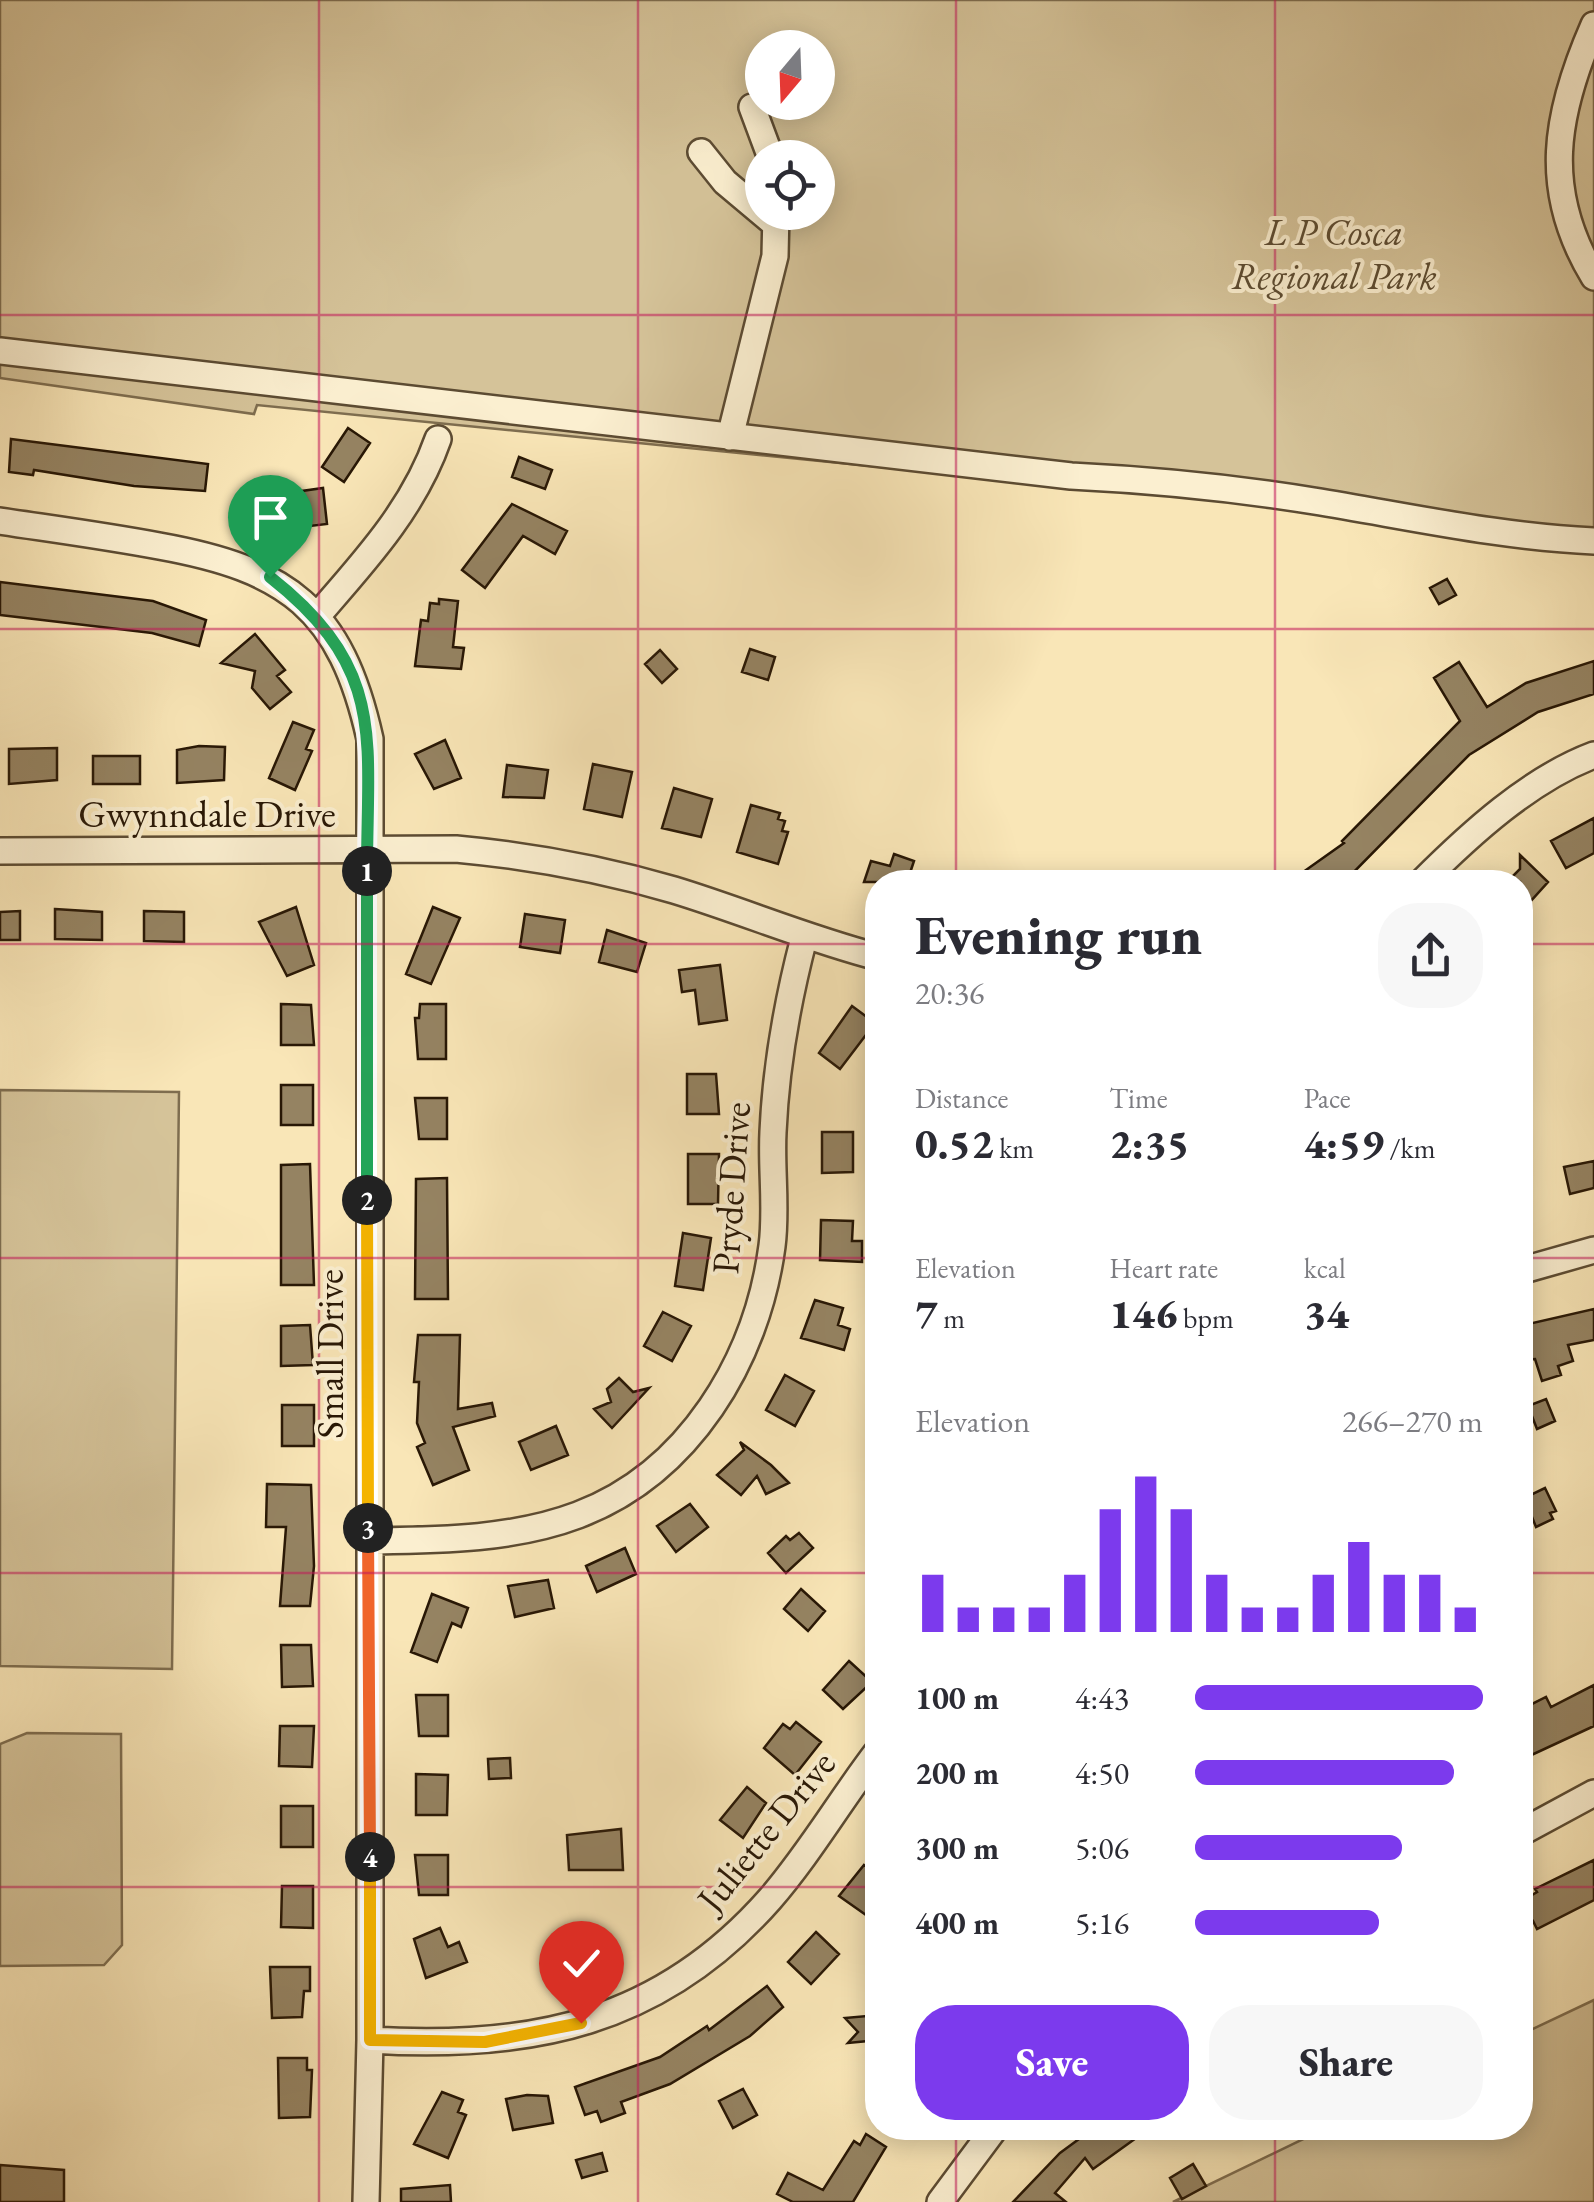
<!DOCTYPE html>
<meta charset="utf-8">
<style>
:root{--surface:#fff;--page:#f7f7f7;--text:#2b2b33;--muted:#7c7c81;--accent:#7c3aed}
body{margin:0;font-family:"EB Garamond",serif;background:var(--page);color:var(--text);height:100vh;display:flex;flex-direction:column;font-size:38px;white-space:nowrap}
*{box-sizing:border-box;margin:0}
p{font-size:32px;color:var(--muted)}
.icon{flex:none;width:55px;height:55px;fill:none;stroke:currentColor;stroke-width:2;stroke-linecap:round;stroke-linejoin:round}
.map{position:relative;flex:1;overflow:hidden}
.drawer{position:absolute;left:865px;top:870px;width:668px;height:1270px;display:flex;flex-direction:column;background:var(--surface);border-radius:40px;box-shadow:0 5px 25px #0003}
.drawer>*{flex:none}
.needle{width:65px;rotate:199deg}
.tools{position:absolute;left:745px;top:30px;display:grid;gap:20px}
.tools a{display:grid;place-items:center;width:90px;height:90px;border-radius:50%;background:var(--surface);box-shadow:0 5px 25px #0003;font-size:50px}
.pin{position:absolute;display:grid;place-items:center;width:85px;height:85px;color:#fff;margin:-102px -42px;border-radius:50% 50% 50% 0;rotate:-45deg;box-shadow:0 0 10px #0007}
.pin .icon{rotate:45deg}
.km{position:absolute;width:50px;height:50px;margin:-25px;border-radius:50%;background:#222;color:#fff;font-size:28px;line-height:50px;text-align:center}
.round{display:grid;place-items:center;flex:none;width:105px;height:105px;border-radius:40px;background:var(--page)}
.summary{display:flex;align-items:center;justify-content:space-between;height:170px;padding:0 50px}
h1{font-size:55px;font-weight:800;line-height:75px}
.figures{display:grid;grid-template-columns:repeat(3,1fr);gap:15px;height:170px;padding:10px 50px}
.figures div{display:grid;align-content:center}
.figures b{font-size:42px;font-weight:800}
.figures small{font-size:28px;font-weight:400}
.figures p{font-size:28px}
.chart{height:280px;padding:20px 50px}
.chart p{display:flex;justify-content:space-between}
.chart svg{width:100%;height:180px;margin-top:10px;stroke:var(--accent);stroke-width:6}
.button{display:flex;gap:20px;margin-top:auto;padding:20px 50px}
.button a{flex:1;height:115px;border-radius:40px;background:var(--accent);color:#fff;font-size:40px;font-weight:800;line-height:115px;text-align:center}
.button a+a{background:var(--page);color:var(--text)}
ul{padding:0 50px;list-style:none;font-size:32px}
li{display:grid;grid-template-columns:160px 120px 1fr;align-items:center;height:75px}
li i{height:25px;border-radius:12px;background:var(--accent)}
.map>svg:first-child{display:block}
</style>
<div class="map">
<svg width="1594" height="2202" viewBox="0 0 1594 2202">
<rect width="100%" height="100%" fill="#f9e6b7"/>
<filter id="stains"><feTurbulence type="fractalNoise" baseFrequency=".002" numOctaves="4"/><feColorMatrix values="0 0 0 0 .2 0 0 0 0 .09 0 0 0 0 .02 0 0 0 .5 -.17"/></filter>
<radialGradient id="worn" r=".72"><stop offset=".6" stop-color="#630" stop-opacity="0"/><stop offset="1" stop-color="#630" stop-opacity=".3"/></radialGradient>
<path fill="#d5c399" stroke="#7e6d4f" stroke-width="2.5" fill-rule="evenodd" d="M 0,0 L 1594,0 L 1594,542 L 1263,505 L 257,405 L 254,414 L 0,378 ZM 762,48 L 818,48 L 818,102 L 762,102 ZM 762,158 L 818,158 L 818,212 L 762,212 Z
M 0,1090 L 179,1092 L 172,1669 L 0,1666 Z
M 27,1733 L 121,1734 L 122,1945 L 104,1965 L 0,1966 L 0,1744 Z
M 1594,2000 L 1594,2202 L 1173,2202 L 1326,2128 L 1520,2128 L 1520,2035 Z"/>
<path fill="#958362" stroke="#281705" stroke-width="2.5" d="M 348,428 L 370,443 L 344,482 L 322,467 Z
M 11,439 L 208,464 L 205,491 L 134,486 L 34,470 L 33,475 L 9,472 Z
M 519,457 L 552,470 L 545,489 L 512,477 Z
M 323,488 L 327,524 L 276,530 L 280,524 L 254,527 L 251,502 L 293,497 L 291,507 L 302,491 Z
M 512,504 L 567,531 L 555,554 L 523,536 L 485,588 L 462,570 Z
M 1447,579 L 1456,595 L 1439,604 L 1430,588 Z
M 0,582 L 153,601 L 206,620 L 199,646 L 152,633 L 0,615 Z
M 439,599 L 458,601 L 453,647 L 464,648 L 461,669 L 415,666 L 421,620 L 428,621 L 430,603 L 439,604 Z
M 255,634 L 285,670 L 277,676 L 291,692 L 270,709 L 252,688 L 255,671 L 221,663 Z
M 750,649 L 775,657 L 768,680 L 742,672 Z
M 660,650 L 677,669 L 662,683 L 645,664 Z
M 1594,661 L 1594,694 L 1538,712 L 1469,755 L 1346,880 L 1289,882 L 1344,843 L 1342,841 L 1460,721 L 1434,678 L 1459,662 L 1487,707 L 1526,683 Z
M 293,722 L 314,730 L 306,749 L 312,751 L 295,790 L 269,778 Z
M 445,740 L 461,778 L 434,789 L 415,754 Z
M 199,746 L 225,747 L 224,780 L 177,783 L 177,750 Z
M 57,748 L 57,780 L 9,784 L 9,749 Z
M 93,756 L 140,756 L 140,784 L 93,784 Z
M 593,764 L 632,772 L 622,817 L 584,809 Z
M 507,765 L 548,770 L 544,798 L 503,797 Z
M 674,788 L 712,799 L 701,837 L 662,828 Z
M 751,805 L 780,813 L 778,819 L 785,821 L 782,831 L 788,832 L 778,864 L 737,852 Z
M 1594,818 L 1594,853 L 1566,868 L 1551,841 Z
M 894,854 L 914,861 L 910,873 L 928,878 L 928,882 L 864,882 L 871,861 L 890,866 Z
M 1520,855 L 1548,882 L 1520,913 L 1520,882 L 1507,882 L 1520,869 Z
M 296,907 L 314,965 L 287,976 L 259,922 Z
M 433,907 L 460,918 L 431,984 L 406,974 Z
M 55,909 L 102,912 L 102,940 L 55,939 Z
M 20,911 L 20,940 L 0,940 L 0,912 Z
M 144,911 L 184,912 L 184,942 L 144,941 Z
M 525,914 L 565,920 L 560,953 L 520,947 Z
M 607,930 L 646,943 L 637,972 L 599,962 Z
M 720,965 L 727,1020 L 699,1024 L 695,990 L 682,992 L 679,970 Z
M 281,1004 L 311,1005 L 314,1045 L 281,1045 Z
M 420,1004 L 446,1004 L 446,1059 L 418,1059 L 415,1018 L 419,1018 Z
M 852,1006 L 875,1023 L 840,1069 L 819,1053 Z
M 687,1074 L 716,1074 L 719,1114 L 687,1114 Z
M 281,1085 L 313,1085 L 313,1125 L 281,1125 Z
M 415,1098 L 447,1098 L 447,1139 L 419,1139 Z
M 822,1132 L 853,1132 L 853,1172 L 822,1173 Z
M 688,1154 L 719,1154 L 718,1204 L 688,1204 Z
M 1594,1161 L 1594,1188 L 1570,1194 L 1564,1167 Z
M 310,1164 L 314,1285 L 281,1285 L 281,1165 Z
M 447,1178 L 448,1299 L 415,1299 L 416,1179 Z
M 821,1220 L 853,1221 L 852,1241 L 862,1241 L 862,1262 L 820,1260 Z
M 683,1233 L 711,1238 L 703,1290 L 675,1286 Z
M 815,1300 L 843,1308 L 838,1325 L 850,1329 L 844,1350 L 801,1338 Z
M 1594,1309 L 1594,1340 L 1568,1345 L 1573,1361 L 1558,1366 L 1561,1375 L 1542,1381 L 1535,1359 L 1520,1360 L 1520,1326 Z
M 663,1312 L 691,1326 L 672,1361 L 644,1346 Z
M 310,1325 L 313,1365 L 281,1366 L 281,1326 Z
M 418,1335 L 460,1335 L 458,1409 L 492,1403 L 495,1416 L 453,1427 L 469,1470 L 433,1485 L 417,1447 L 425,1443 L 417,1423 L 419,1382 L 414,1382 Z
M 785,1375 L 814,1391 L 795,1426 L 766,1410 Z
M 619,1378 L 633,1392 L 649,1388 L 612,1428 L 594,1409 L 611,1402 L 607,1389 Z
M 1546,1399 L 1555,1421 L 1537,1429 L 1528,1406 Z
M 282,1405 L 314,1405 L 314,1446 L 282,1446 Z
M 556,1426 L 568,1455 L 531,1470 L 519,1442 Z
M 740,1442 L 771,1465 L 789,1483 L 766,1494 L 757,1476 L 741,1495 L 717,1475 L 744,1450 Z
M 267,1484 L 311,1485 L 314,1566 L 310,1606 L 280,1606 L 286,1527 L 266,1527 Z
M 1545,1488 L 1556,1511 L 1550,1513 L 1553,1519 L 1536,1527 L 1532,1517 L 1520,1523 L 1520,1500 Z
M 690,1504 L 708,1527 L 676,1552 L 657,1526 Z
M 799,1533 L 813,1548 L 786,1573 L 768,1553 L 786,1536 L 790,1540 Z
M 625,1548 L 636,1574 L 597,1592 L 586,1566 Z
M 548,1580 L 554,1608 L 515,1617 L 508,1586 Z
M 801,1589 L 825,1611 L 808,1631 L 784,1609 Z
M 432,1594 L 468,1608 L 461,1627 L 452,1623 L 437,1662 L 411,1652 Z
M 281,1645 L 311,1645 L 313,1686 L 282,1687 Z
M 849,1661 L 872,1682 L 843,1709 L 823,1690 Z
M 1594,1685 L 1594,1726 L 1525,1758 L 1520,1747 L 1520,1710 L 1546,1697 L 1551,1707 Z
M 416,1695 L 448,1695 L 448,1736 L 419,1736 Z
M 796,1722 L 821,1742 L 795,1775 L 764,1748 L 783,1724 L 790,1729 Z
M 280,1726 L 314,1726 L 312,1767 L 279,1766 Z
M 510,1758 L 511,1778 L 489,1779 L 488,1759 Z
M 416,1774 L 448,1775 L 447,1815 L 416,1815 Z
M 747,1787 L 766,1803 L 743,1838 L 720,1820 Z
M 281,1806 L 313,1806 L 313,1847 L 281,1847 Z
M 621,1829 L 623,1870 L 569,1870 L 567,1835 Z
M 415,1855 L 448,1855 L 448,1895 L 419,1895 Z
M 1594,1860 L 1594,1900 L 1537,1929 L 1533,1921 L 1520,1927 L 1520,1902 L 1537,1892 L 1535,1889 Z
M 864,1865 L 878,1874 L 878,1898 L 866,1915 L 839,1896 Z
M 282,1886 L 313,1886 L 313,1928 L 281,1927 Z
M 440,1928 L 448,1947 L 459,1942 L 467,1962 L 426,1978 L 414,1939 Z
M 816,1932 L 839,1954 L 811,1984 L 788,1962 Z
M 270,1967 L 310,1967 L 310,1991 L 304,1991 L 302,2017 L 272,2018 Z
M 767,1986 L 783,2007 L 750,2036 L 670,2084 L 621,2102 L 625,2113 L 601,2122 L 597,2111 L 585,2115 L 575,2087 L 660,2057 L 707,2026 L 709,2030 Z
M 878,2015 L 878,2040 L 848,2043 L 858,2032 L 845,2018 Z
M 278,2058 L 307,2058 L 307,2070 L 312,2070 L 310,2117 L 279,2118 Z
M 743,2089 L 757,2115 L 733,2128 L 719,2101 Z
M 442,2092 L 463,2100 L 458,2112 L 466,2115 L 448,2158 L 414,2144 Z
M 527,2095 L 548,2096 L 553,2123 L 513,2130 L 506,2099 Z
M 1094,2128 L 1150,2128 L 1093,2169 L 1085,2158 L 1055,2193 L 1066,2202 L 1013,2202 L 1060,2153 Z
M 866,2134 L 886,2147 L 853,2202 L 793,2202 L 777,2194 L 788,2173 L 823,2190 L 854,2141 L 860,2145 Z
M 602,2153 L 607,2171 L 582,2178 L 576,2160 Z
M 1193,2164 L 1206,2186 L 1182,2199 L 1170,2178 Z
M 0,2165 L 64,2170 L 64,2202 L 0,2202 Z
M 450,2185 L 451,2202 L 401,2202 L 401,2189 Z"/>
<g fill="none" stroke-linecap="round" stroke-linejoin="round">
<defs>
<path id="minor" d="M 1594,25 C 1555,114 1541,190 1594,277
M 752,107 L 771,158
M 701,152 L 725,182 L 775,224
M 0,351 L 1071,476 C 1152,480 1234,488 1314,501 C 1407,516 1500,537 1594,541
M 730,437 L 775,256 L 776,212
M 0,521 C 53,529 106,536 159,546 C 287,569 341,608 370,739 L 370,2040 L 366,2202
M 317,616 C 365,561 414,508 438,439
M 0,851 L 456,849 C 531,856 602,869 674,890 C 743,911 808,939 878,957
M 1422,882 C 1470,834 1530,779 1594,755
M 1520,1271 L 1594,1250
M 368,1541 C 437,1540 512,1540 578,1515 C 689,1473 757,1360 772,1246 C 777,1209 771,1169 773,1132 C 776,1064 787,1003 804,938
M 1520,1833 L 1594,1793
M 370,2040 C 530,2050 660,2024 770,1899 C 810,1853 841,1799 878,1751
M 940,2202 L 995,2128"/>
</defs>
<use href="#minor" stroke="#5c4b32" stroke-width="30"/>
<use href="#minor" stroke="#fbefd0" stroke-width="25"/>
</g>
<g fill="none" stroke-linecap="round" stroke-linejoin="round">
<defs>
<path id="split-1" d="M 270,577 C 387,669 367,738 367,871"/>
<path id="split-2" d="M 367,871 L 367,1200"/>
<path id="split-3" d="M 367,1200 L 368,1528"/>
<path id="split-4" d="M 368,1528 L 370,1857"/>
<path id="split-5" d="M 370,1857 L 370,2040 L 485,2042 L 581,2023"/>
</defs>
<use href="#split-1" stroke="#fff" stroke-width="20"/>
<use href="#split-2" stroke="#fff" stroke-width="20"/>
<use href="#split-3" stroke="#fff" stroke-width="20"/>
<use href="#split-4" stroke="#fff" stroke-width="20"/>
<use href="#split-5" stroke="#fff" stroke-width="20"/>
<use href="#split-1" stroke="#22a559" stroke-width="12"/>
<use href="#split-2" stroke="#22a559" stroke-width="12"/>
<use href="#split-3" stroke="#f5b400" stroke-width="12"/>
<use href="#split-4" stroke="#f0652b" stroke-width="12"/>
<use href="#split-5" stroke="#f5b400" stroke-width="12"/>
</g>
<path fill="none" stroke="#c2185b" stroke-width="2.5" stroke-opacity="0.55" d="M 319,0 L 319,2202M 638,0 L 638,2202M 956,0 L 956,882M 1275,0 L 1275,882M 0,315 L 1594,315M 0,629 L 1594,629M 0,944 L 878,944M 1520,944 L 1594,944M 0,1258 L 878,1258M 1520,1258 L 1594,1258M 0,1573 L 878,1573M 1520,1573 L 1594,1573M 0,1887 L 878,1887M 1520,1887 L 1594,1887M 956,2128 L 956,2202M 1275,2128 L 1275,2202"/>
<g text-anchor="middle" stroke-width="8" stroke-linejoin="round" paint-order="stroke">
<g font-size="38" font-style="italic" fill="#5c4b31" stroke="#fbefd0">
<text x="1334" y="245">L P Cosca<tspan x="1334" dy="44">Regional Park</tspan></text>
</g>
<g font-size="38" fill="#281705" stroke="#fbefd0">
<text x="207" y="827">Gwynndale Drive</text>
<text transform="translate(731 1188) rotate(-86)" y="13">Pryde Drive</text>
<text transform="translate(330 1354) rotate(-90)" y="13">Small Drive</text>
<text transform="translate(766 1831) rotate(-51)" y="13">Juliette Drive</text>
</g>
</g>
<rect width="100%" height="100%" filter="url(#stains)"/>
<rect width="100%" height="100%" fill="url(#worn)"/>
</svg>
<div class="tools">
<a><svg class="needle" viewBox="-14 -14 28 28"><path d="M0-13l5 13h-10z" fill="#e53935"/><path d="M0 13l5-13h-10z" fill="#7c7c81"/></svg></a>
<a><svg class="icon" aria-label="locate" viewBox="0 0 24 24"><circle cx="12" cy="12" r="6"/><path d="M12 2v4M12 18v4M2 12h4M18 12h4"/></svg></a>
</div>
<div class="pin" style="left:270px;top:577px;background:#1e9e55"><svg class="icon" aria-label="arrive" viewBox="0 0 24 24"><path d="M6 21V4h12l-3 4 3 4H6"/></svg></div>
<div class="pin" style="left:581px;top:2023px;background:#d93025"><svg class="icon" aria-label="check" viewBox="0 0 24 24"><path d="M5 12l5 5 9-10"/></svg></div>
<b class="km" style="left:367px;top:871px">1</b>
<b class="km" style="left:367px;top:1200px">2</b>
<b class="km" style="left:368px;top:1528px">3</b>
<b class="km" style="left:370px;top:1857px">4</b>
<section class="drawer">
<div class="summary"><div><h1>Evening run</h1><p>20:36</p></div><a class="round"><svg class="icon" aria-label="share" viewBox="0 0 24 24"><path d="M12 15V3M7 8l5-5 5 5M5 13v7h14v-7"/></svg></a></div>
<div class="figures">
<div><p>Distance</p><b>0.52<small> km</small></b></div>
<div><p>Time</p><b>2:35</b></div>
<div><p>Pace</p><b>4:59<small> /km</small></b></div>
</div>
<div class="figures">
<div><p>Elevation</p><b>7<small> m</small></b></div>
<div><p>Heart rate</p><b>146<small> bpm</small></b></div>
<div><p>kcal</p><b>34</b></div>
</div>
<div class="chart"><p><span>Elevation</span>266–270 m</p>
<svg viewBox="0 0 160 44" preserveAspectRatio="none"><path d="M5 44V30M15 44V38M25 44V38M35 44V38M45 44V30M55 44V14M65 44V6M75 44V14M85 44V30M95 44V38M105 44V38M115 44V30M125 44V22M135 44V30M145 44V30M155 44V38"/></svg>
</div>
<ul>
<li><b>100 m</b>4:43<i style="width:100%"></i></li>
<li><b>200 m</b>4:50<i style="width:90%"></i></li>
<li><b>300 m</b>5:06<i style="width:72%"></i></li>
<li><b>400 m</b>5:16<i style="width:64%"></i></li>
</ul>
<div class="button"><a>Save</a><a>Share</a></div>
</section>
</div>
